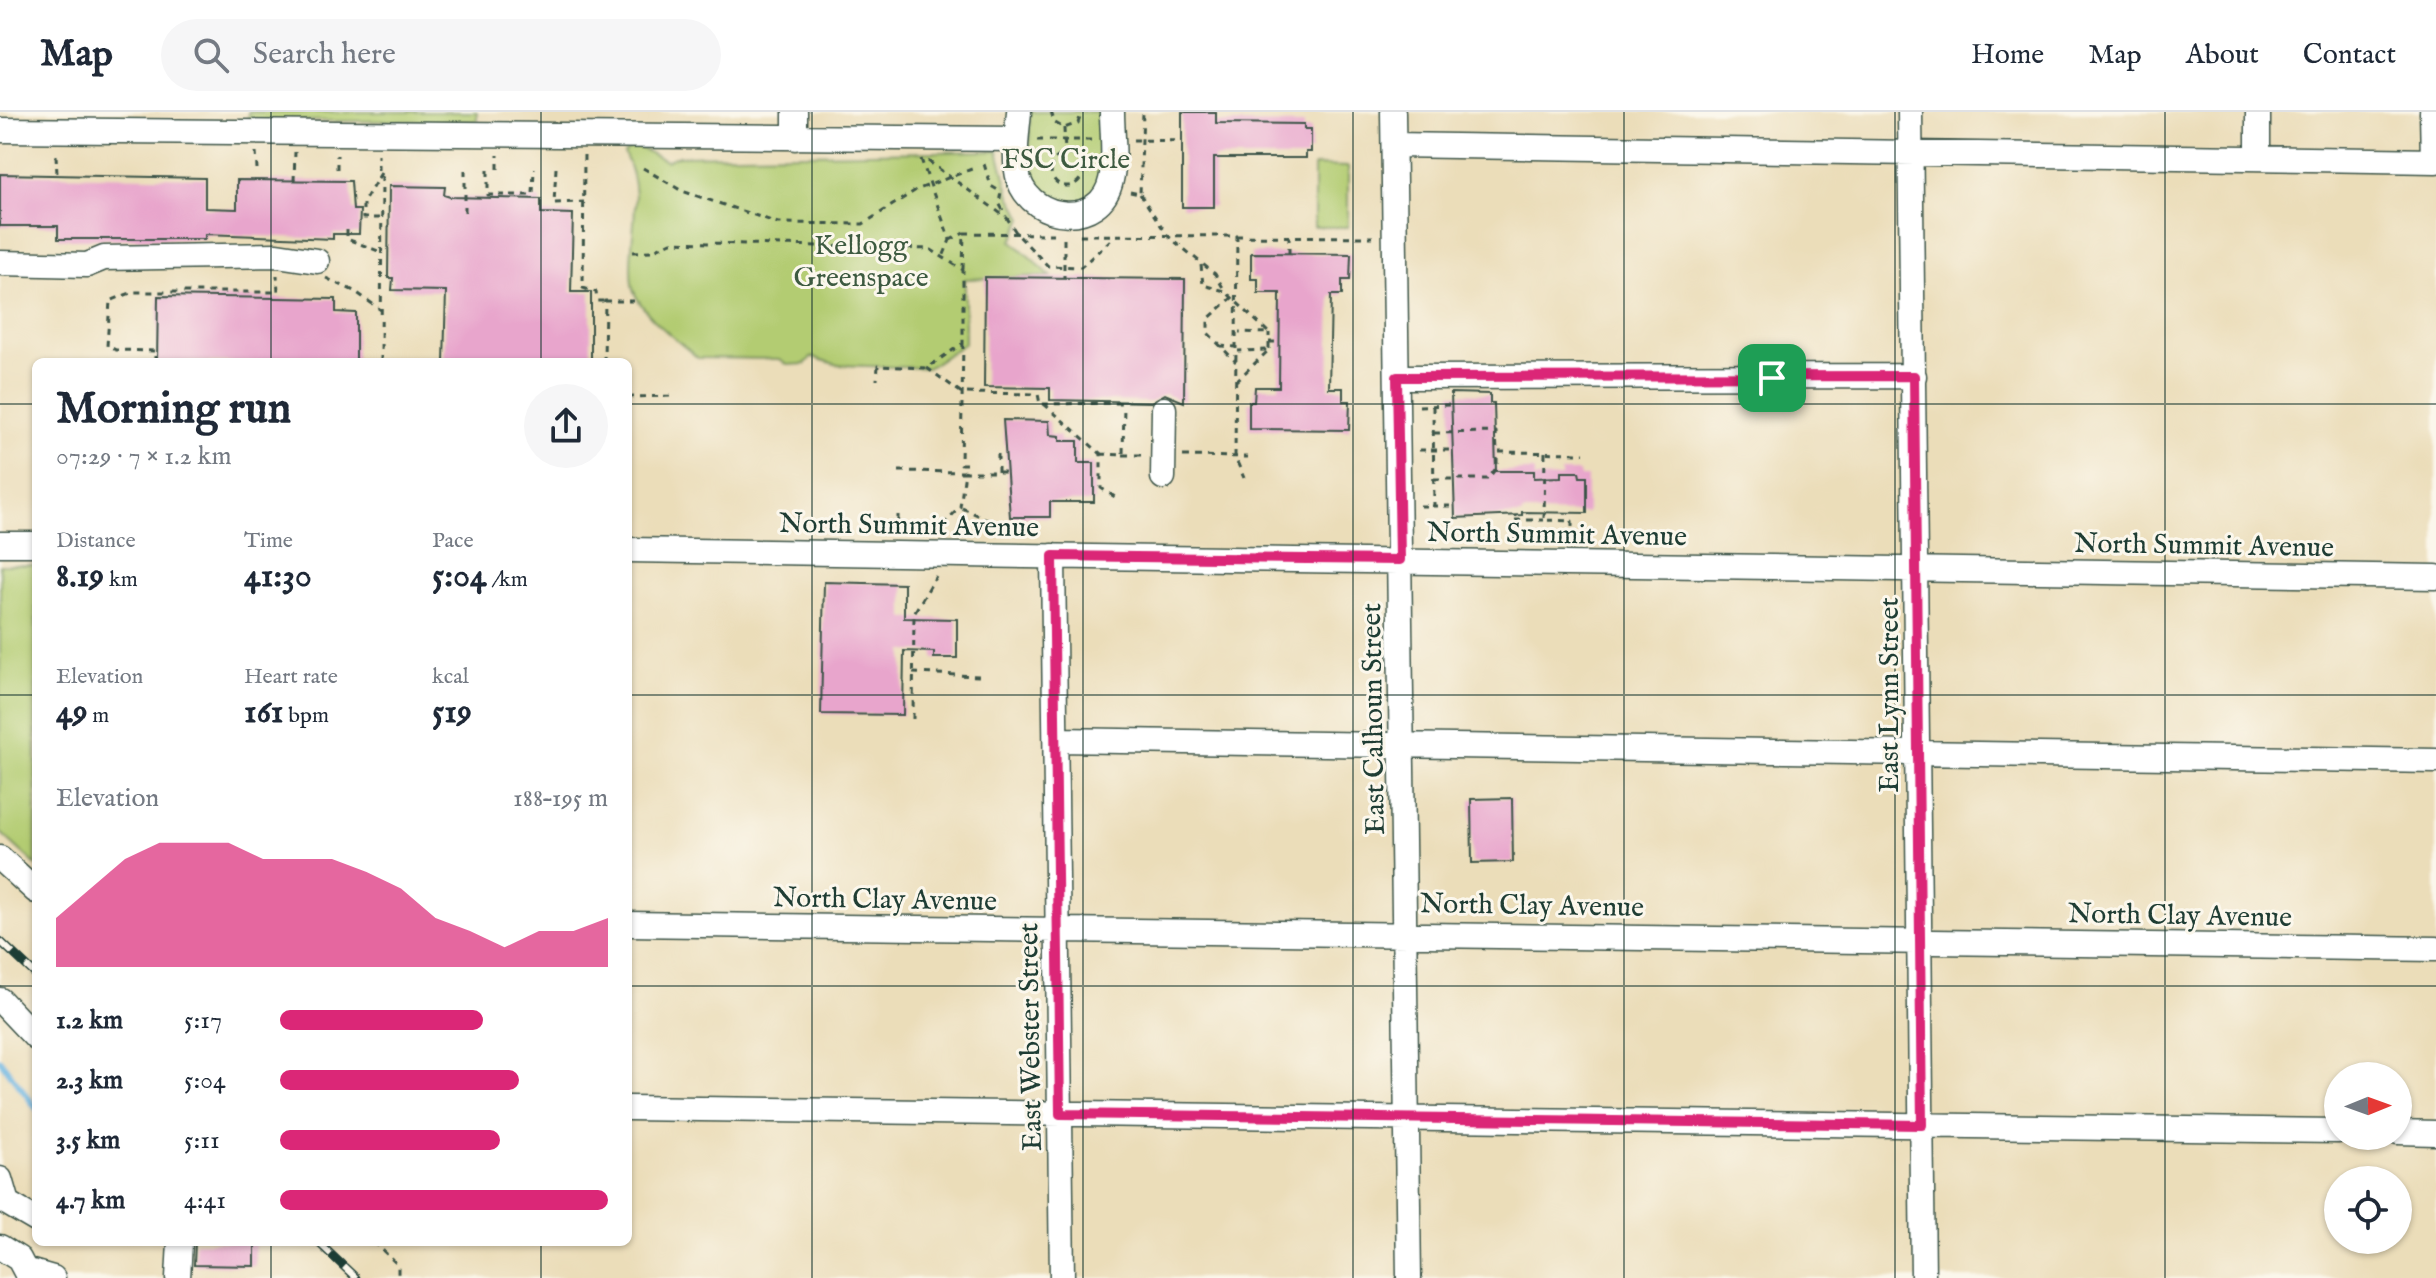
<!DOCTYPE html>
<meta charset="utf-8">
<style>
:root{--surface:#fff;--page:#f6f6f7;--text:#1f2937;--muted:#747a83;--line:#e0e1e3;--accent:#db2777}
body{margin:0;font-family:"IM FELL English",serif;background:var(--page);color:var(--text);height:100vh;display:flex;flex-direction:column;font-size:30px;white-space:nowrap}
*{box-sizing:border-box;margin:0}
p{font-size:26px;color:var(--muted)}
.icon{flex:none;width:44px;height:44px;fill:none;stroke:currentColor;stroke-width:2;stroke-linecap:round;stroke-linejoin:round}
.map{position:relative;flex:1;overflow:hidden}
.sheet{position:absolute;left:32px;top:246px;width:600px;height:888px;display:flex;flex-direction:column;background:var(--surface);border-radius:12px;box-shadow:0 2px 6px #0004}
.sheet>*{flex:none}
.needle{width:52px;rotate:89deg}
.tools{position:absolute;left:2324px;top:950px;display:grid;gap:16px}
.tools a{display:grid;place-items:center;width:88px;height:88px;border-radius:50%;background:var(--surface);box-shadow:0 2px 6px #0004;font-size:40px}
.pin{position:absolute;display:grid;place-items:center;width:68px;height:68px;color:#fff;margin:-34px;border-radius:16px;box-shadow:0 4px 12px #0006}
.round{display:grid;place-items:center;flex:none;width:84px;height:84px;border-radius:42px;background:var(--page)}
.overview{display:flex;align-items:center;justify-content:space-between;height:136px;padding:0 24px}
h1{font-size:44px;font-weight:700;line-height:60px}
.stats{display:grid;grid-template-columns:repeat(3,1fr);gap:12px;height:136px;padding:8px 24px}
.stats div{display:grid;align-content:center}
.stats b{font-size:34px;font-weight:700}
.stats small{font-size:22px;font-weight:400}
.stats p{font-size:22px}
.chart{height:224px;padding:16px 24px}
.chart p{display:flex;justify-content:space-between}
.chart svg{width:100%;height:144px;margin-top:8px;fill:var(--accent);opacity:.7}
ul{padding:0 24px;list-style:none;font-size:26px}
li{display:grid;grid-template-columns:128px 96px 1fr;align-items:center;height:60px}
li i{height:20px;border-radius:10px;background:var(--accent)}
header{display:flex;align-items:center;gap:48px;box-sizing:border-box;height:112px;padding:0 40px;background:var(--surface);border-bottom:2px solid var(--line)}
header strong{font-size:38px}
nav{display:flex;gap:44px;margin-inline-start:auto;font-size:28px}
.search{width:560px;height:72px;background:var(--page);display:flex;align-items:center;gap:20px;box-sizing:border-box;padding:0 28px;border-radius:44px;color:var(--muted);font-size:30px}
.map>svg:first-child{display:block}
</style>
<header>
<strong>Map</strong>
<div class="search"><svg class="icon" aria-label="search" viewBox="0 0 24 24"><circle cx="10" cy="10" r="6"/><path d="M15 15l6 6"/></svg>Search here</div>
<nav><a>Home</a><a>Map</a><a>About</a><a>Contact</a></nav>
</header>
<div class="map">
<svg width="2436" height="1166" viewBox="0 0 2436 1166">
<rect width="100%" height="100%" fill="#fbf7ec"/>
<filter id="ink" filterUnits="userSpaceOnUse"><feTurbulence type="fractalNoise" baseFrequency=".0125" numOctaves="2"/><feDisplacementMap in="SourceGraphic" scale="16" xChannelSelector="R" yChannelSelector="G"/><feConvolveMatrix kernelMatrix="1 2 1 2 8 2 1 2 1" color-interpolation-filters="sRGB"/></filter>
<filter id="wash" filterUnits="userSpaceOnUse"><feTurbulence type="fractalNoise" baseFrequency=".006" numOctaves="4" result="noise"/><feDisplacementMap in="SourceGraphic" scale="32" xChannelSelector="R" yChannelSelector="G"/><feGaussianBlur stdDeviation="1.8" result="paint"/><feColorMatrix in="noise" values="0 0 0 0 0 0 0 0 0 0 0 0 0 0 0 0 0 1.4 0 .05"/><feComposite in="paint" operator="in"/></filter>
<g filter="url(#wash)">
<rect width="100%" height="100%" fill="#ebddb9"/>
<path fill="#b3cc72" stroke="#698453" stroke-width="2" d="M 248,0 L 477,0 L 477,9 L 248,9 Z
M 1030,0 L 1103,0 C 1103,40 1113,70 1075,94 L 1040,85 L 1029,61 Z
M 634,33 L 666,49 L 677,44 L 998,39 L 1010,84 L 1023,106 L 1012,129 L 1051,164 L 965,167 L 965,231 L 927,256 L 838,253 L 812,245 L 805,252 L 787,253 L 780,247 L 698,246 C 678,229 636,199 632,172 C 626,128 647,87 624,41 Z
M 1314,54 L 1348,55 L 1348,115 L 1314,115 Z
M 0,453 L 36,453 L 36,753 L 0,720 Z"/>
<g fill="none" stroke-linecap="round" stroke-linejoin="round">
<path stroke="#68b4e1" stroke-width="6" d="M 0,948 L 36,996"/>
</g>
<g id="blocks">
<path fill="#e8a5cc" d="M 1182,0 L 1216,0 L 1216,11 L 1304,12 L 1304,17 L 1311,17 L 1311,40 L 1306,40 L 1306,46 L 1214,46 L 1214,95 L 1182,95 Z
M 0,62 L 205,66 L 205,96 L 237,97 L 237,68 L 351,69 L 353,98 L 360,98 L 359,122 L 333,122 L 333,127 L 205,122 L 205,127 L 58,127 L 58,114 L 0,114 Z
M 389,74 L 445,75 L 444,83 L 450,85 L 541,87 L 541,101 L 573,102 L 571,180 L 591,180 L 591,250 L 444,250 L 446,179 L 392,178 L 393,166 L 388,166 Z
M 1251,141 L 1351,142 L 1350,168 L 1342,168 L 1342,183 L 1331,183 L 1329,276 L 1343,276 L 1343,289 L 1350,289 L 1349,318 L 1249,317 L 1249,290 L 1254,290 L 1255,275 L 1279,275 L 1280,181 L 1258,181 L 1258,167 L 1251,167 Z
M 985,165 L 1185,167 L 1184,290 L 1165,282 L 1151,290 L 1050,288 L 1050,276 L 984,275 Z
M 158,184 L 336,187 L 336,200 L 356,201 L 356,250 L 157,250 Z
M 1451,281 L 1490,282 L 1490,291 L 1494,291 L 1496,359 L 1534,359 L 1534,366 L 1561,365 L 1561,360 L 1579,360 L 1580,365 L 1587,365 L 1587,401 L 1522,400 L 1522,403 L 1455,406 Z
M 1003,308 L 1049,309 L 1050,323 L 1060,324 L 1060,329 L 1078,329 L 1078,351 L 1094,351 L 1094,390 L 1050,390 L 1050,405 L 1010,405 Z
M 824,470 L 904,472 L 904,506 L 957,507 L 957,546 L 934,546 L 934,540 L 904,539 L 903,603 L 821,602 Z
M 1512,686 L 1513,750 L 1472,751 L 1471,687 Z
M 195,1130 L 255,1130 L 255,1154 L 194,1153 Z"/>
</g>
</g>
<g filter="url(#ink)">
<use href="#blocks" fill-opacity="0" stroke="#3e5548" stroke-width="2"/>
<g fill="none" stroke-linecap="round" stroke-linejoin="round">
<defs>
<path id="minor" d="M 1019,0 C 1017,21 1013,48 1019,68 C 1033,110 1101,116 1111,68 C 1116,48 1112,21 1112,0
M 1393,0 L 1409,1166
M 1910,0 L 1923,1166
M 2432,0 L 2433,49
M 0,18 L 1016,27
M 795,26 L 795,0
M 1394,33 L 2436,49
M 2258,46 L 2258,0
M 0,151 L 87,153 L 104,146 L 277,143 L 317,149
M 1397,265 L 1914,264
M 1163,365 L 1164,297
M 0,432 L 36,432
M 628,438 L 2436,465
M 1053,444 L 1062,1166
M 1057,628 L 2436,649
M 0,746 L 36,779
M 628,812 L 2436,837
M 0,888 L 36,926
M 628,996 L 2338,1019
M 2398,1020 L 2436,1021
M 0,1067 L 7,1091 L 36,1108
M 0,1135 L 19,1147 L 29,1166
M 25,1158 L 53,1166
M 178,1166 L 180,1130"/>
</defs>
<use href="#minor" stroke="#3e5548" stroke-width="27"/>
<path stroke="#3e5548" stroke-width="3" stroke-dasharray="6 6" stroke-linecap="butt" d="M 1051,0 L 1055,11 L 1064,16 L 1078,11 L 1082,0
M 1064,16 L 1065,42
M 1037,28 L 1093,28
M 1133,28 L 1182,29
M 256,40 L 257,57
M1051 58a16 16 0 1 1 32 0a16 16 0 1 1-32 0Z
M 56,43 L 57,62
M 584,43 L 583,176 L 596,180 L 597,189 L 605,189
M 921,47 L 950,128 L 943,145
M 928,49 L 1007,106 L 1017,122 L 1048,154 L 1081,155 L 1115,124
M 984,52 L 991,74 L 1001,80 L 999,91 L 1006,104
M 556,56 L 554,91 L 584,90
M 643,56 L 682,79 L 778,111 L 863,112 L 916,78 L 977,55
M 337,57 L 337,43
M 498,57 L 498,43
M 378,58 L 378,42
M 488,58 L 488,83 L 533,83 L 534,56
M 381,61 L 363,91 L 363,106 L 381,106
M 294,69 L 295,40
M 1130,80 L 1140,82 L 1143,0
M 1140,82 L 1168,124 L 1215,162 L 1225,179
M 465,100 L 465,58
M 347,118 L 347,127 L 381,140
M 1080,123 L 1373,125
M 1237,123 L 1235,345 L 1244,366
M 950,128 L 964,121
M 633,140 L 652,139 L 671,130 L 930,137 L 963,158 L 963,231 L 927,256 L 878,254 L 877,268
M 1289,141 L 1289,124
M 1201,153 L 1203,173 L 1225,179 L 1269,221 L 1239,220
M 963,157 L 964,121 L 1053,122
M 326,166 L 356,180 L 381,198
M 1233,185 L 1208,207 L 1208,221 L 1236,250
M 1269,230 L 1279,230
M 963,231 L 961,352 L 966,352 L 965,360 L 1008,360
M 1220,234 L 1236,235
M 1269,237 L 1269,221
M 155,250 L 155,239 L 116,238 L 107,234 L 110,189 L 133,180 L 278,180 L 277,163
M 381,250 L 382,59
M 604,250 L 605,189 L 633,189
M 927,256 L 962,281 L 1038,282 L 1040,292 L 1124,291
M 1236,269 L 1269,238 L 1238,239
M 628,285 L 676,284
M 1044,292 L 1101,342 L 1101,376 L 1118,387
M 1419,294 L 1451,293
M 1433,294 L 1434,394
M 1434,321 L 1496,320 L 1497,340 L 1584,341
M 1419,338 L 1452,338
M 1545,340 L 1544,408 L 1572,409 L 1572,429
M 1101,342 L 1123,343 L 1124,293
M 1123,343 L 1143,343
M 1183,344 L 1248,345
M 899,359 L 965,360 L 960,395 L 936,420
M 998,360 L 998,340
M 1434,367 L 1488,367 L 1497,355 L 1497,340
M 1420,394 L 1454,394
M 962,396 L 1017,421
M 1515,408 L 1544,408
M 898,421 L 898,397
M 1515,429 L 1516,403
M 913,561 L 980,564
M 913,607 L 914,501 L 936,464
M 374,1130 L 398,1153 L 398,1165"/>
<use href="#minor" stroke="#fff" stroke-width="24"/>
<defs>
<path id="rail" d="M 0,829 L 36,863
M 318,1130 L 356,1166"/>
</defs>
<use href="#rail" stroke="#1f3d34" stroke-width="9"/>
<use href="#rail" stroke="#fbf7ec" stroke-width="6" stroke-dasharray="18" stroke-linecap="butt"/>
<path stroke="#3e5548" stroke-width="3" stroke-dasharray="6 6" stroke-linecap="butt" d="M 1064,127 L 1064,165"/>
</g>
</g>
<g fill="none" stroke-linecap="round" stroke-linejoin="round" filter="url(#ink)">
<defs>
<path id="route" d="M 1914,264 L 1922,1013 L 1060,1002 L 1053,444 L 1400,448 L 1397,265 Z"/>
</defs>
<use href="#route" stroke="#fff" stroke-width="16"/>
<use href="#route" stroke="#db2777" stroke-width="10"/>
</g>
<path fill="none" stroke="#1f3d34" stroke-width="2" stroke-opacity="0.55" d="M 271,0 L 271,250M 541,0 L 541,250M 812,0 L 812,1166M 1083,0 L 1083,1166M 1353,0 L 1353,1166M 1624,0 L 1624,1166M 1895,0 L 1895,1166M 2165,0 L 2165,1166M 0,292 L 36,292M 628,292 L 2436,292M 0,583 L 36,583M 628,583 L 2436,583M 0,874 L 36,874M 628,874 L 2436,874M 271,1130 L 271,1166M 541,1130 L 541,1166"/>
<g text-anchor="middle" stroke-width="6" stroke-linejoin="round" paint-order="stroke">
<g font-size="28" fill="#3d5a40" stroke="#fbf7ec">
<text x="1066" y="56">FSC Circle</text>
<text x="861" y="142">Kellogg<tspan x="861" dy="32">Greenspace</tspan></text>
</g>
<g font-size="28" fill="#1f3d34" stroke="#fbf7ec">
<text transform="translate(909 412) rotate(1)" y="10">North Summit Avenue</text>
<text transform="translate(1557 421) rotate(1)" y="10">North Summit Avenue</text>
<text transform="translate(2204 432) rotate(1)" y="10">North Summit Avenue</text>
<text transform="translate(1888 583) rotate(-90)" y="10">East Lynn Street</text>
<text transform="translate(1372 607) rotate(-91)" y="10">East Calhoun Street</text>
<text transform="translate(885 786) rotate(1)" y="10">North Clay Avenue</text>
<text transform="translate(1532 792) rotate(1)" y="10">North Clay Avenue</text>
<text transform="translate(2180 802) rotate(1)" y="10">North Clay Avenue</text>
<text transform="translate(1029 925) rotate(-91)" y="10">East Webster Street</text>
</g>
</g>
</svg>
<div class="tools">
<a><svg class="needle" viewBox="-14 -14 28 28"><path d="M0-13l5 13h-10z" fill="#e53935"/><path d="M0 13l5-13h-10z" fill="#747a83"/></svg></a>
<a><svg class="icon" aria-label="locate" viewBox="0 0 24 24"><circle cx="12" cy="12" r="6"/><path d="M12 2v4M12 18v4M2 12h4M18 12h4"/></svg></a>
</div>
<div class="pin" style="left:1772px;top:266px;background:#1e9e55"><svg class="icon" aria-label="arrive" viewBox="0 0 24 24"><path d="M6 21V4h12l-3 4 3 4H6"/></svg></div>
<section class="sheet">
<div class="overview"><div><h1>Morning run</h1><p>07:29 · 7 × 1.2 km</p></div><a class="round"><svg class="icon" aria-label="share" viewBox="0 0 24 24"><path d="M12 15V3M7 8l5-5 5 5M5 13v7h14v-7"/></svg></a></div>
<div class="stats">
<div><p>Distance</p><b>8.19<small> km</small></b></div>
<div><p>Time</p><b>41:30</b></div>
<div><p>Pace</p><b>5:04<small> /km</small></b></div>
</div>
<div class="stats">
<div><p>Elevation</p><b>49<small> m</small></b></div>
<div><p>Heart rate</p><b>161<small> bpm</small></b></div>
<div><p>kcal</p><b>519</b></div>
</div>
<div class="chart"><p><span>Elevation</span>188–195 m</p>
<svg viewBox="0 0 160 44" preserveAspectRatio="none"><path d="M0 44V29L10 20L20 11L30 6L40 6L50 6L60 11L70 11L80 11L90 15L100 20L110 29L120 33L130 38L140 33L150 33L160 29V44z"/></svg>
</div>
<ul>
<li><b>1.2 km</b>5:17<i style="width:62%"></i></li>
<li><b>2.3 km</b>5:04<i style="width:73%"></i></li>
<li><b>3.5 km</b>5:11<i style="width:67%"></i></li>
<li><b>4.7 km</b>4:41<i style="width:100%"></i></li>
</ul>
</section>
</div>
